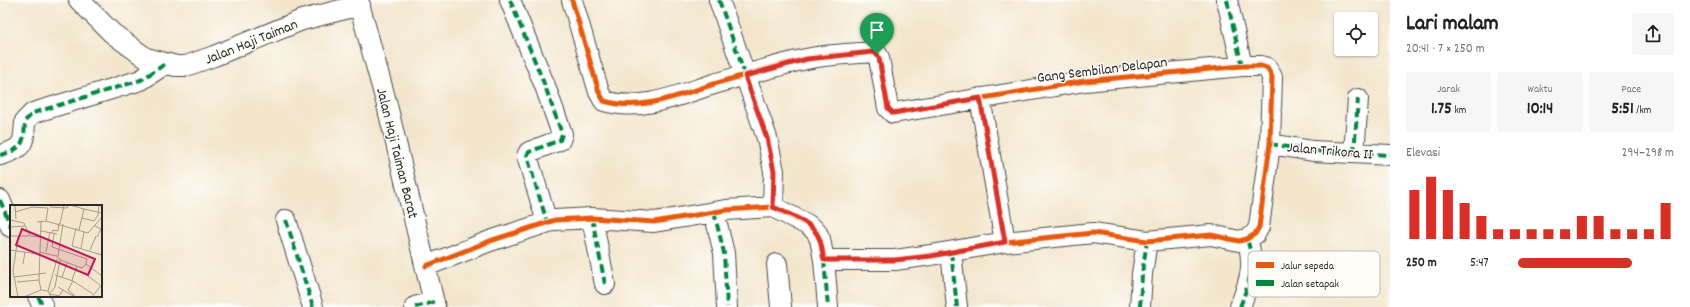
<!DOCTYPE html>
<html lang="id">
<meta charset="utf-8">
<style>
:root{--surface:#fff;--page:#f6f6f6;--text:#222;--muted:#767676;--accent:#d93025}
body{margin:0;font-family:Dekko,sans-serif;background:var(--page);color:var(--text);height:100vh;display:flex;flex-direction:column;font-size:15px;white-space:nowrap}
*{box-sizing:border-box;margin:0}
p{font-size:13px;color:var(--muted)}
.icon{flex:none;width:22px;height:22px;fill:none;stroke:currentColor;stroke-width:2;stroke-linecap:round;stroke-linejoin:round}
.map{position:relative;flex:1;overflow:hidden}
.details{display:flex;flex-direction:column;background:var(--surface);width:300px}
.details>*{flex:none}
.fabs{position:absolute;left:1334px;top:12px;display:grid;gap:8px}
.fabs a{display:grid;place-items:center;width:44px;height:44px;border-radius:4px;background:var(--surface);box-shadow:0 1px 3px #0004;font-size:20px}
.pin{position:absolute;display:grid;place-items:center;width:34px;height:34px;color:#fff;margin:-41px -17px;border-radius:50% 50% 50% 0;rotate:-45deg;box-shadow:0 0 4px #0007}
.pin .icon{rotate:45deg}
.round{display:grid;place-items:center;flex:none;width:42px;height:42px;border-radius:4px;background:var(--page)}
.overview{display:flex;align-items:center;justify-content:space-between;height:68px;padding:0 16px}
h1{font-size:22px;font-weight:700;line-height:30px}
.metrics{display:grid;grid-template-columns:repeat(3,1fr);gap:6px;height:68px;padding:4px 16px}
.metrics div{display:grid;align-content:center;border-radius:4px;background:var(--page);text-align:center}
.metrics b{font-size:17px;font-weight:700}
.metrics small{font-size:11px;font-weight:400}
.metrics p{font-size:11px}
.chart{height:112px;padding:8px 16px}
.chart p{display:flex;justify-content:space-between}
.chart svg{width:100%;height:72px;margin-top:4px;stroke:var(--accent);stroke-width:6}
ul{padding:0 16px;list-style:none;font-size:13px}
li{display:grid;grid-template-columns:64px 48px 1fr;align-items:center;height:30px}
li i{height:10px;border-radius:5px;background:var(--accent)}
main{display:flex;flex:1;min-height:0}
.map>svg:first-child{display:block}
</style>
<main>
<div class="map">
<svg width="1390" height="307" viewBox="0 0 1390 307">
<rect width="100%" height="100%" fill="#fdfcf7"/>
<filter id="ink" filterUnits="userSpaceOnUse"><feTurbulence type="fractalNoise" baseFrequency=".025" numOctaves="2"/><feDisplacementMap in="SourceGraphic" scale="8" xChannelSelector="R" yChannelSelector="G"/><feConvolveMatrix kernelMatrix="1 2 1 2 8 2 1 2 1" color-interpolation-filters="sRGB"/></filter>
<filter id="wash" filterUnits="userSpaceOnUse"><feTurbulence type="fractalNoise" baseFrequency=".012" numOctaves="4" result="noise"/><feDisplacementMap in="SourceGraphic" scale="16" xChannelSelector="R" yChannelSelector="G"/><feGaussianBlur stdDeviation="0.9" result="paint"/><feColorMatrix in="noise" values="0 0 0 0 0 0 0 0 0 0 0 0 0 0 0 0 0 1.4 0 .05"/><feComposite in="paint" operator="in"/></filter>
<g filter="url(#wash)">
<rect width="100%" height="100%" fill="#f3e6cd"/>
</g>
<g filter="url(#ink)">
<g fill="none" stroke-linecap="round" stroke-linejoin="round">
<defs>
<path id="minor" d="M 79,0 L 112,33 L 146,58 L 176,66 L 186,66 L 214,56 L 302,20 L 360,5
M 358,0 L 387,105 L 435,307
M 510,0 L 545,86 L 562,134 L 560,140 L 529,152 L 527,156 L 547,222
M 719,0 L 767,138 L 774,171 L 773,207
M 1227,0 L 1242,66
M 980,98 L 1005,242
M 1270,144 L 1313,151 L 1390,155
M 1354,153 L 1358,99
M 0,155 C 24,149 24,143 25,121 L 33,113 L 141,80 L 165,64
M 0,200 L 11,227
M 714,212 L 724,253 L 727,307
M 592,218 L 605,284
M 286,220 L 313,307
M 951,252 L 957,307
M 824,260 L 828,307
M 777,264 L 781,307
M 426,266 L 490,241 L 555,220 L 592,218 L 654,222 L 726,210 L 773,207 L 808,225 L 816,231 L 820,239 L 824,260 L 895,260 L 931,255 L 1005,242 L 1093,233 L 1147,241 L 1211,235 L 1239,241 L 1247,239 L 1255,234 L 1259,227 L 1270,144 L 1272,77 L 1267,68 L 1261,66 L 1242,66 L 1085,81 L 893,113 L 888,108 L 879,58 L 877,54 L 873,52 C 851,54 827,54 806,59 C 775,66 745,75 714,84 C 679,95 641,112 604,101 L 599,92 L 572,0
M 38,296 L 43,307
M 415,307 L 434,302
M 1140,307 L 1142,274 L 1147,241
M 1240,307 C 1249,282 1256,266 1247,239"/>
</defs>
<use href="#minor" stroke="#494743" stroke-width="22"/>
<use href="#minor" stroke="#fff" stroke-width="20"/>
<path stroke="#00873e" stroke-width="4" stroke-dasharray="8 4" stroke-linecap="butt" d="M 510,0 L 545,86 L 562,134 L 560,140 L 529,152 L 527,156 L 547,222
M 719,0 L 767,138 L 774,171 L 773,207
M 1227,0 L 1242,66
M 980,98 L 1005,242
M 1270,144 L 1313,151 L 1390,155
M 1354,153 L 1358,99
M 0,155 C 24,149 24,143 25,121 L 33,113 L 141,80 L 165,64
M 0,200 L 11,227
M 714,212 L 724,253 L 727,307
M 592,218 L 605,284
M 286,220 L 313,307
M 951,252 L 957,307
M 824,260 L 828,307
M 38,296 L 43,307
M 415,307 L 434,302
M 1140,307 L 1142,274 L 1147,241
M 1240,307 C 1249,282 1256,266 1247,239"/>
<defs>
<path id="cycleway" d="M 426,266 L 490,241 L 555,220 L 592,218 L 654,222 L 726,210 L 773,207 L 808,225 L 816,231 L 820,239 L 824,260 L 895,260 L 931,255 L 1005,242 L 1093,233 L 1147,241 L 1211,235 L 1239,241 L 1247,239 L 1255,234 L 1259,227 L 1270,144 L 1272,77 L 1267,68 L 1261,66 L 1242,66 L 1085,81 L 893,113 L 888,108 L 879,58 L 877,54 L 873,52 C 851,54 827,54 806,59 C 775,66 745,75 714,84 C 679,95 641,112 604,101 L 599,92 L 572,0"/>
</defs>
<use href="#cycleway" stroke="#fdfcf7" stroke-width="8"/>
<use href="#cycleway" stroke="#e8590c" stroke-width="5"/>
</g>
</g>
<g fill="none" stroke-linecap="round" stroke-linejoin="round" filter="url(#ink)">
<defs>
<path id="route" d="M 873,52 L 877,54 L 879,58 L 888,108 L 893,113 L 980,98 L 1005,242 L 931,256 L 895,260 L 824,260 C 822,253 822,244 819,238 C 813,222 788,214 773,207 L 774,171 L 767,138 L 745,76 L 807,59 Z"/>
</defs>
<use href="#route" stroke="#fff" stroke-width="8"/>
<use href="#route" stroke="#d93025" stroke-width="5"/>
</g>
<g text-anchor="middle" stroke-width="3" stroke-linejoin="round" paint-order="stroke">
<g font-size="15" fill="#2b2b2b" stroke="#fdfcf7">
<text transform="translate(251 41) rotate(-22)" y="5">Jalan Haji Taiman</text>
<text transform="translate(1102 69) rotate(-7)" y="5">Gang Sembilan Delapan</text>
<text transform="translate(1330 150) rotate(5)" y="5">Jalan Trikora II</text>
<text transform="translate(398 153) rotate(76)" y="5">Jalan Haji Taiman Barat</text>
</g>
</g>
<g transform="translate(10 205)">
<rect width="92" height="92" fill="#f3e6cd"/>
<path fill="none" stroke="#a39b8c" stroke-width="1" d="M 5,0 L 6,14M 60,0 L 74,4 L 69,25M 40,2 L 57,3 L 58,0M 74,4 L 92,8M 5,7 L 22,2 L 38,3M 72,13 L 84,16 L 88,10 L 89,0M 0,15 L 14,18 L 20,31 L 31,32M 36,16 L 78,28 L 92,12M 27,17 L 36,16 L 38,3M 31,17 L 29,75 L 31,85 L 38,86 L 41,92M 50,19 L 54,0M 85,21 L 91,24 L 87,32M 0,22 L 15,21M 66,23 L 62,41 L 92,50M 31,26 L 47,29M 42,28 L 43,25 L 48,26 L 49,18M 44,29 L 42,42 L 77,54 L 76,59M 0,31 L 19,31M 71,43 L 74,27M 0,45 L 28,49M 80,45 L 86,31M 29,47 L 47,51 L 50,55 L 72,63 L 76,59M 36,47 L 40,27M 48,51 L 53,19M 13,59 L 15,47M 76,59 L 92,71M 75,69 L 90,80M 45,70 L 63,76 L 83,89M 4,72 L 36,68M 52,72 L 57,58M 62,75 L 67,61M 63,76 L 58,85 L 66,92M 7,77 L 29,75M 48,82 L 65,92M 38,86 L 47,54M 40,88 L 45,82 L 50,55M 40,89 L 49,91 L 53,85M 8,92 L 3,66 L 8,32M 14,92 L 31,85M 82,92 L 92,79"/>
<path fill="#c2185b" fill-opacity="0.15" stroke="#c2185b" stroke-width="2" d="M 12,24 L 85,54 L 78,70 L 6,40 Z"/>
<rect width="92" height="92" fill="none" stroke="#2b2b2b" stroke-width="2"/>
</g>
<rect x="1248" y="251" width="132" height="46" rx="6" fill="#fdfcf7" stroke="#bebdba" stroke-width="1"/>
<rect x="1256" y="262" width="18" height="6" fill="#e8590c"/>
<rect x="1256" y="280" width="18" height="6" fill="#00873e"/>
<g font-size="11" fill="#2b2b2b">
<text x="1281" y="269">Jalur sepeda</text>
<text x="1281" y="287">Jalan setapak</text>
</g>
</svg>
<div class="fabs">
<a><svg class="icon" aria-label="locate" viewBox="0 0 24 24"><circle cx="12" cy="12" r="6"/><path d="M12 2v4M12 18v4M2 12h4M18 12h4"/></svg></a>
</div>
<div class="pin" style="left:877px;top:54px;background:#1e9e55"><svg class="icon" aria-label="arrive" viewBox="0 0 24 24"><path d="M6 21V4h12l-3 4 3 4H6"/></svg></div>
</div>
<section class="details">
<div class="overview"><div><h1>Lari malam</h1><p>20:41 · 7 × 250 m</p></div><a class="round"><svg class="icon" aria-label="share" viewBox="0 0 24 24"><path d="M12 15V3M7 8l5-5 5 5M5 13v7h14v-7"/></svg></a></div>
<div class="metrics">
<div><p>Jarak</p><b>1.75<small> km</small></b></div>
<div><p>Waktu</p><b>10:14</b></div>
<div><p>Pace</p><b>5:51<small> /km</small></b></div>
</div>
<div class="chart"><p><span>Elevasi</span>294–298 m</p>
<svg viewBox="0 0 160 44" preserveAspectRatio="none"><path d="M5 44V14M15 44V6M25 44V14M35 44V22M45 44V30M55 44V38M65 44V38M75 44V38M85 44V38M95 44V38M105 44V30M115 44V30M125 44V38M135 44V38M145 44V38M155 44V22"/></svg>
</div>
<ul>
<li><b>250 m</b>5:47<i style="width:73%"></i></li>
</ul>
</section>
</main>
